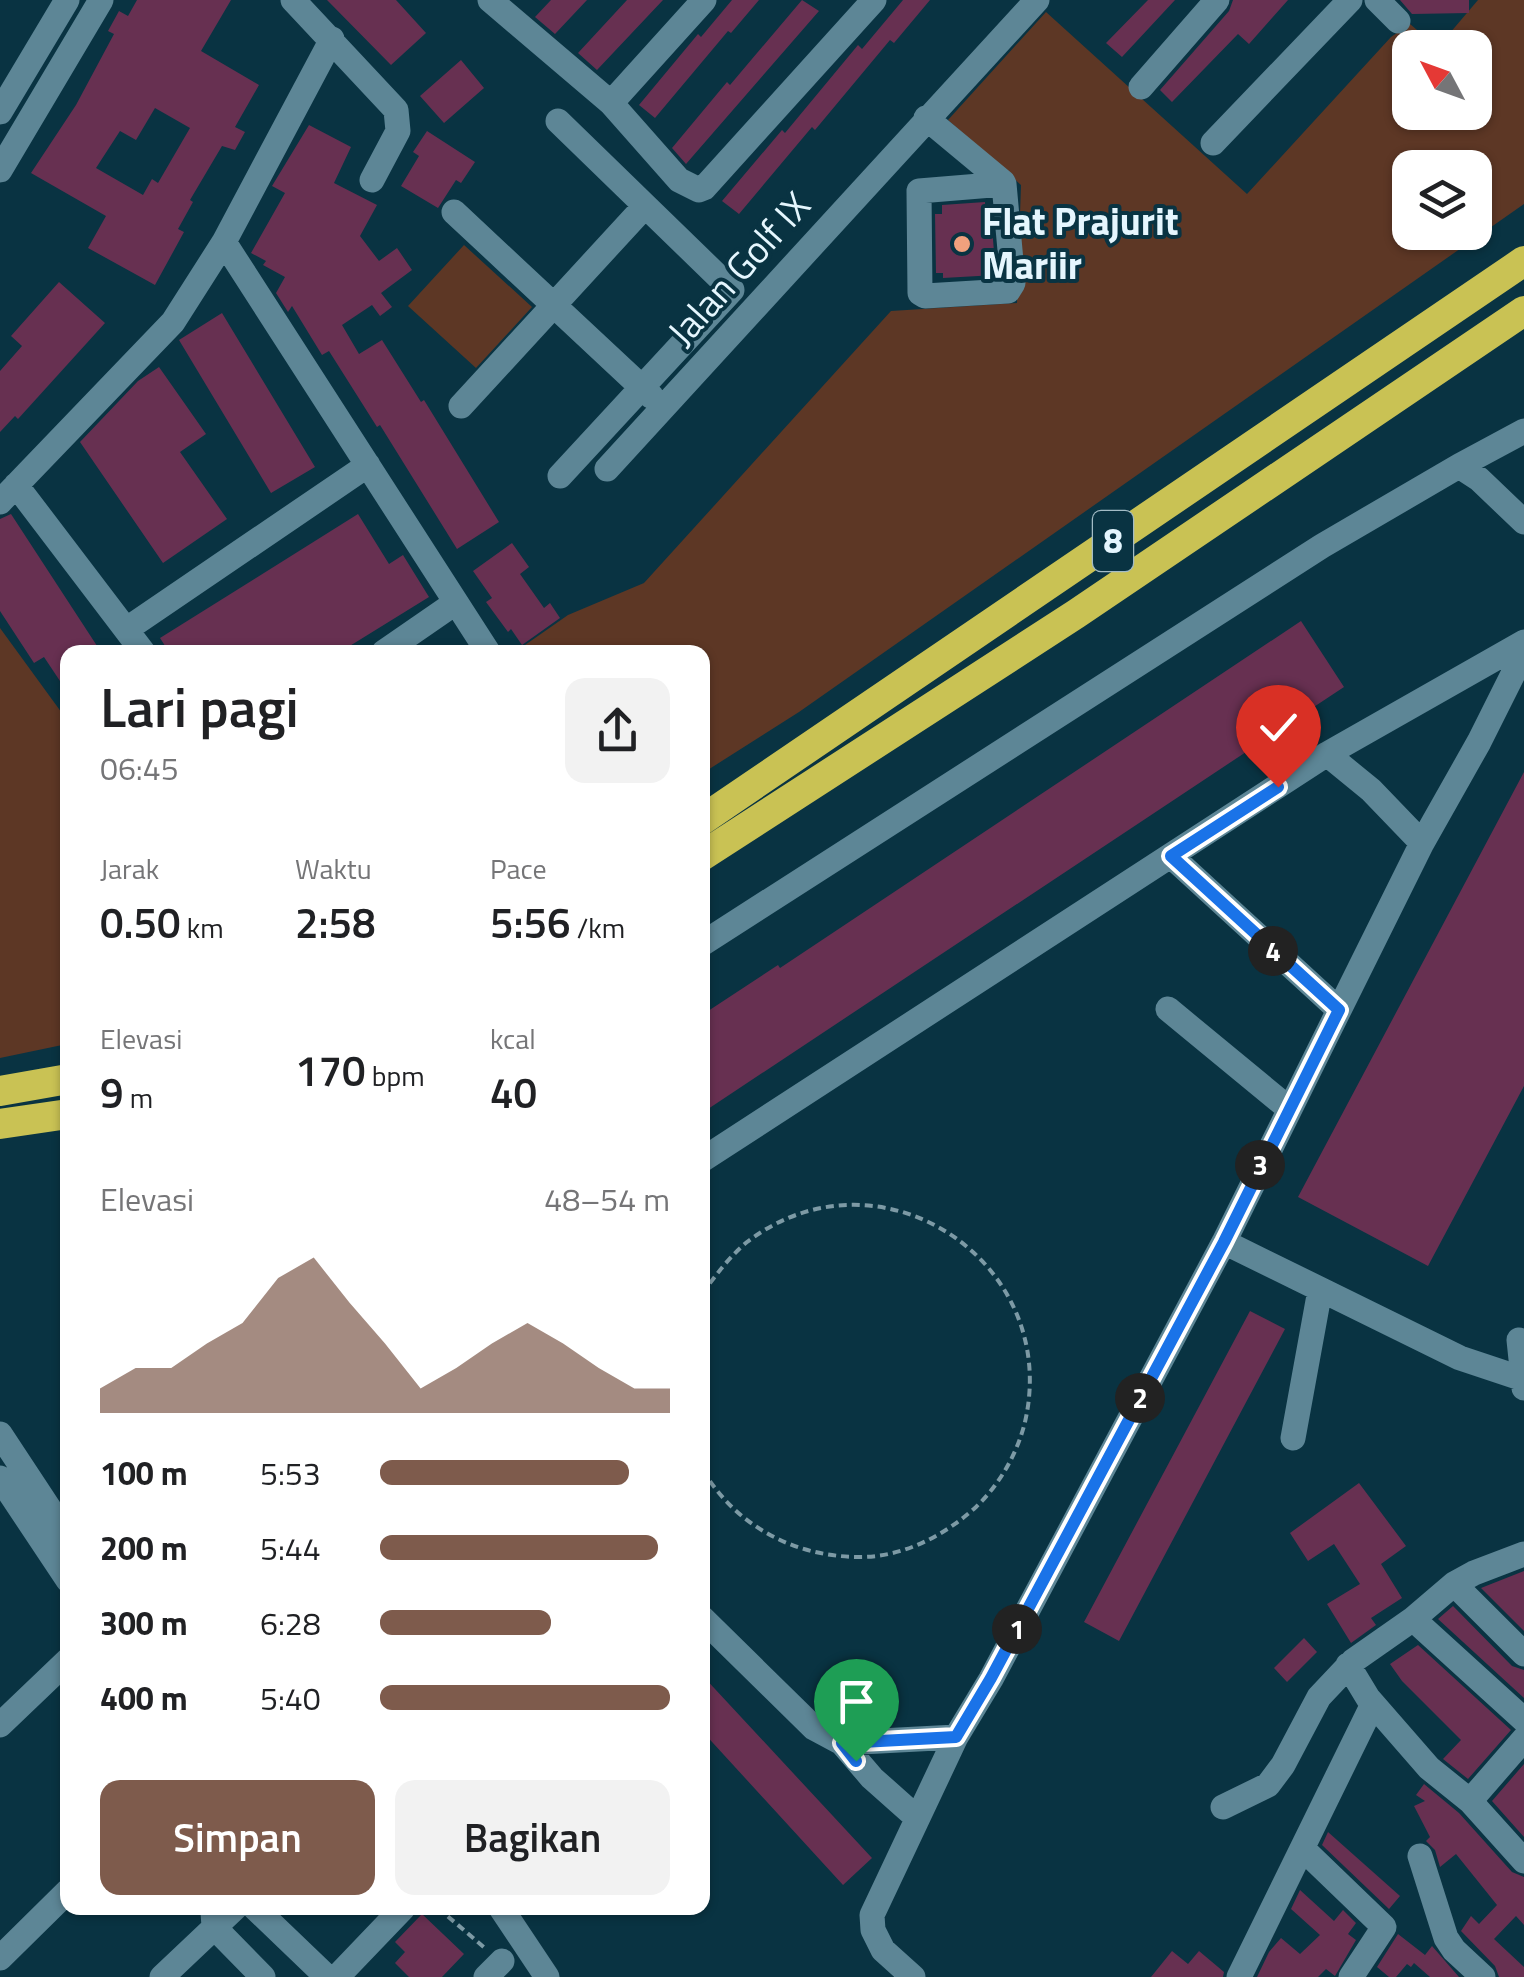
<!DOCTYPE html>
<html lang="id">
<meta charset="utf-8">
<style>
:root{--surface:#fff;--page:#f2f2f2;--text:#202124;--muted:#757577;--accent:#7e5b4c}
body{margin:0;font-family:"Titillium Web",sans-serif;background:var(--page);color:var(--text);height:100vh;display:flex;flex-direction:column;font-size:38px;white-space:nowrap}
*{box-sizing:border-box;margin:0}
p{font-size:32px;color:var(--muted)}
.icon{flex:none;width:55px;height:55px;fill:none;stroke:currentColor;stroke-width:2;stroke-linecap:round;stroke-linejoin:round}
.map{position:relative;flex:1;overflow:hidden}
.side{position:absolute;left:60px;top:645px;width:650px;height:1270px;display:flex;flex-direction:column;background:var(--surface);border-radius:20px;box-shadow:0 2px 8px #0004}
.side>*{flex:none}
.needle{width:65px;rotate:311deg}
.tools{position:absolute;left:1392px;top:30px;display:grid;gap:20px}
.tools a{display:grid;place-items:center;width:100px;height:100px;border-radius:20px;background:var(--surface);box-shadow:0 2px 8px #0004;font-size:50px}
.pin{position:absolute;display:grid;place-items:center;width:85px;height:85px;color:#fff;margin:-102px -42px;border-radius:50% 50% 50% 0;rotate:-45deg;box-shadow:0 0 10px #0007}
.pin .icon{rotate:45deg}
.km{position:absolute;width:50px;height:50px;margin:-25px;border-radius:50%;background:#222;color:#fff;font-size:28px;line-height:50px;text-align:center}
.round{display:grid;place-items:center;flex:none;width:105px;height:105px;border-radius:20px;background:var(--page)}
.head{display:flex;align-items:center;justify-content:space-between;height:170px;padding:0 40px}
h1{font-size:55px;font-weight:600;line-height:75px}
.stats{display:grid;grid-template-columns:repeat(3,1fr);gap:15px;height:170px;padding:10px 40px}
.stats div{display:grid;align-content:center}
.stats b{font-size:42px;font-weight:600}
.stats small{font-size:28px;font-weight:400}
.stats p{font-size:28px}
.chart{height:280px;padding:20px 40px}
.chart p{display:flex;justify-content:space-between}
.chart svg{width:100%;height:180px;margin-top:10px;fill:var(--accent);opacity:.7}
.primary-button{display:flex;gap:20px;margin-top:auto;padding:20px 40px}
.primary-button a{flex:1;height:115px;border-radius:20px;background:var(--accent);color:#fff;font-size:40px;font-weight:600;line-height:115px;text-align:center}
.primary-button a+a{background:var(--page);color:var(--text)}
ul{padding:0 40px;list-style:none;font-size:32px}
li{display:grid;grid-template-columns:160px 120px 1fr;align-items:center;height:75px}
li i{height:25px;border-radius:12px;background:var(--accent)}
.map>svg:first-child{display:block}
</style>
<div class="map">
<svg width="1524" height="1977" viewBox="0 0 1524 1977">
<rect width="100%" height="100%" fill="#093342"/>
<path fill="#5d3725" fill-rule="evenodd" d="M 1478,0 L 1524,0 L 1524,204 L 799,712 L 703,773 L 702,652 L 515,652 L 568,615 L 644,583 L 891,311 L 1017,303 L 1021,185 L 948,120 L 1046,12 L 1247,194 L 1391,37 L 1410,24 L 1437,47 L 1410,48 L 1410,112 L 1475,112 L 1475,48 L 1438,47 ZM 1410,168 L 1475,168 L 1475,232 L 1410,232 Z
M 464,245 L 532,307 L 476,368 L 408,306 Z
M 0,628 L 67,720 L 67,1044 L 0,1058 Z"/>
<path fill="#673051" fill-rule="evenodd" d="M 137,0 L 231,0 L 201,51 L 259,85 L 235,127 L 245,132 L 235,150 L 222,146 L 190,200 L 193,202 L 178,229 L 184,232 L 155,285 L 88,248 L 106,216 L 31,173 L 76,105 L 114,34 L 108,31 L 119,11 L 128,16 ZM 155,108 L 190,128 L 158,183 L 152,179 L 143,195 L 96,168 L 120,131 L 136,140 Z
M 327,0 L 396,0 L 426,33 L 391,65 Z
M 551,0 L 587,0 L 555,34 L 535,17 Z
M 627,0 L 663,0 L 597,70 L 578,53 Z
M 732,0 L 759,0 L 731,33 L 728,31 L 655,118 L 639,105 L 698,34 L 701,37 Z
M 802,0 L 819,11 L 686,164 L 672,148 L 727,82 L 730,85 Z
M 903,0 L 930,0 L 894,43 L 890,40 L 815,130 L 812,127 L 739,214 L 722,201 L 782,130 L 785,133 L 858,45 L 862,49 Z
M 1148,0 L 1175,0 L 1122,57 L 1106,43 Z
M 1233,0 L 1288,0 L 1249,44 L 1238,34 L 1172,102 L 1160,90 L 1229,11 Z
M 1400,0 L 1469,0 L 1469,13 L 1412,14 Z
M 461,60 L 484,88 L 444,123 L 420,96 Z
M 309,125 L 351,147 L 334,183 L 377,205 L 360,236 L 379,261 L 397,248 L 412,270 L 381,293 L 392,307 L 380,316 L 372,305 L 342,325 L 359,354 L 382,340 L 421,402 L 424,400 L 499,522 L 457,549 L 380,425 L 377,427 L 329,351 L 322,355 L 292,306 L 288,312 L 276,293 L 285,277 L 263,265 L 266,261 L 251,253 L 285,193 L 272,186 Z
M 427,131 L 475,162 L 461,183 L 456,180 L 438,208 L 401,186 L 419,156 L 413,152 Z
M 985,202 L 985,216 L 991,216 L 996,275 L 943,278 L 943,273 L 936,273 L 935,214 L 942,214 L 942,205 Z
M 59,282 L 105,323 L 18,419 L 15,416 L 0,432 L 0,371 L 22,346 L 11,336 Z
M 222,313 L 315,467 L 271,493 L 179,340 Z
M 159,367 L 206,434 L 180,452 L 227,519 L 163,563 L 80,442 L 138,381 Z
M 11,514 L 101,652 L 68,652 L 68,693 L 44,657 L 34,663 L 0,611 L 0,519 Z
M 358,514 L 389,564 L 403,555 L 429,597 L 340,652 L 169,652 L 160,638 Z
M 512,543 L 529,567 L 520,574 L 544,608 L 550,603 L 560,618 L 522,645 L 511,629 L 508,632 L 486,602 L 492,598 L 473,571 Z
M 1301,621 L 1344,687 L 702,1113 L 702,1015 L 778,965 L 780,968 Z
M 1524,772 L 1524,1086 L 1428,1266 L 1298,1197 Z
M 1250,1311 L 1285,1329 L 1119,1641 L 1084,1622 Z
M 1359,1483 L 1406,1546 L 1381,1564 L 1402,1598 L 1371,1618 L 1376,1625 L 1351,1643 L 1327,1604 L 1360,1584 L 1334,1544 L 1308,1561 L 1290,1533 Z
M 1524,1571 L 1524,1631 L 1481,1588 Z
M 1453,1606 L 1512,1666 L 1524,1670 L 1524,1698 L 1438,1619 Z
M 1304,1638 L 1317,1652 L 1287,1682 L 1274,1668 Z
M 1418,1645 L 1511,1730 L 1468,1779 L 1443,1759 L 1461,1740 L 1402,1681 L 1390,1664 Z
M 702,1675 L 872,1858 L 843,1885 L 702,1731 Z
M 1524,1764 L 1524,1837 L 1492,1801 Z
M 1424,1784 L 1459,1813 L 1512,1872 L 1524,1877 L 1524,1925 L 1516,1916 L 1494,1939 L 1524,1967 L 1524,1977 L 1499,1977 L 1495,1966 L 1461,1931 L 1471,1916 L 1479,1924 L 1497,1905 L 1456,1854 L 1440,1867 L 1435,1850 L 1426,1841 L 1430,1837 L 1414,1806 L 1425,1801 L 1416,1795 Z
M 1328,1832 L 1400,1896 L 1389,1909 L 1322,1845 Z
M 1300,1890 L 1334,1921 L 1343,1910 L 1356,1923 L 1348,1934 L 1356,1940 L 1335,1976 L 1326,1969 L 1318,1977 L 1257,1977 L 1269,1952 L 1281,1938 L 1300,1954 L 1320,1935 L 1291,1909 Z
M 422,1914 L 464,1954 L 442,1977 L 409,1977 L 395,1963 L 405,1952 L 395,1942 Z
M 1398,1934 L 1425,1955 L 1432,1946 L 1459,1977 L 1430,1977 L 1414,1963 L 1411,1967 L 1407,1964 L 1396,1977 L 1389,1977 L 1377,1967 Z
M 1172,1951 L 1188,1964 L 1199,1951 L 1224,1972 L 1223,1977 L 1151,1977 Z"/>
<g fill="none" stroke-linecap="round" stroke-linejoin="round">
<path stroke="#7d9aa5" stroke-width="4" stroke-dasharray="8 5" stroke-linecap="butt" d="M 702,1294 C 716,1275 729,1257 747,1242 C 879,1141 1062,1261 1025,1422 C 1017,1454 1000,1484 976,1507 C 945,1535 904,1557 860,1557 C 794,1557 736,1526 702,1469
M 438,1908 L 486,1949"/>
<path stroke="#5d8696" stroke-width="25" d="M 293,0 L 396,110 L 398,131 L 372,180
M 490,0 L 611,103 L 679,180 L 699,190 L 704,188 L 874,0
M 1377,0 L 1398,21
M 1141,87 L 1217,0
M 611,103 L 704,0
M 0,112 L 67,0
M 926,118 L 1003,182 L 1004,184 L 1013,283 L 1008,291 L 925,296 L 920,293 L 919,191 L 1004,184
M 558,121 L 732,290 L 560,476
M 1213,143 L 1350,0
M 0,170 L 101,0
M 454,212 L 651,396
M 224,242 L 488,652
M 461,406 L 645,206
M 1459,466 L 1524,431
M 607,469 L 1037,0
M 16,485 L 143,652
M 0,502 L 173,322 L 224,242 L 332,39
M 127,629 L 368,465
M 384,652 L 455,603
M 1327,754 L 1371,790 L 1422,843
M 1171,856 L 1339,1010
M 702,944 L 1322,546 L 1459,466 L 1479,479 L 1524,522
M 1168,1009 L 1288,1108
M 702,1160 L 1327,754 L 1524,642
M 1224,1242 L 1460,1358 L 1523,1379
M 1519,1340 L 1524,1388
M 0,1434 L 68,1537
M 1293,1438 L 1320,1290
M 0,1478 L 68,1580
M 1454,1584 L 1524,1654
M 702,1618 L 814,1728 L 842,1743 L 956,1737
M 1413,1619 L 1524,1720
M 1348,1665 L 1368,1698 L 1429,1768 L 1470,1801 L 1524,1861
M 0,1725 L 68,1660
M 842,1743 L 872,1778 L 917,1818
M 1470,1801 L 1524,1739
M 1223,1807 L 1268,1785 L 1283,1765 L 1319,1697 L 1353,1661 L 1413,1619 L 1454,1584 L 1474,1573 L 1524,1554
M 1303,1849 L 1384,1927 L 1351,1977
M 1420,1856 L 1446,1938 L 1454,1950 L 1483,1977
M 255,1908 L 327,1977
M 501,1908 L 547,1977
M 213,1912 L 214,1927 L 263,1977
M 0,1958 L 68,1891
M 162,1977 L 235,1908
M 337,1977 L 403,1908
M 486,1977 L 502,1961
M 913,1977 L 883,1950 L 873,1930 L 872,1915 L 956,1737 L 991,1679 L 1224,1242 L 1422,843 L 1479,742 L 1524,652
M 1239,1977 L 1373,1704"/>
<path stroke="#c9c254" stroke-width="30" d="M 702,820 L 1524,261
M 702,856 L 1076,614 L 1524,311
M 0,1091 L 68,1079
M 0,1124 L 68,1114"/>
</g>
<g fill="none" stroke-linecap="round" stroke-linejoin="round">
<defs>
<path id="route" d="M 856,1761 L 842,1743 L 956,1737 L 991,1678 L 1224,1242 L 1339,1010 L 1171,856 L 1278,787"/>
</defs>
<use href="#route" stroke="#fff" stroke-width="20"/>
<use href="#route" stroke="#1a73e8" stroke-width="12"/>
</g>
<circle fill="#f1a17d" stroke="#093342" stroke-width="4" cx="962" cy="244" r="10"/>
<g text-anchor="middle" stroke-width="8" stroke-linejoin="round" paint-order="stroke">
<rect fill="#093342" stroke="#a3bcc6" stroke-width="2.5" x="1093" y="511" width="40" height="60" rx="8"/>
<g font-size="35" font-weight="bold" fill="#e5f6fe">
<text x="1113" y="553">8</text>
</g>
<g font-size="38" font-weight="bold" fill="#e5f6fe" stroke="#093342" text-anchor="start">
<text x="982" y="235">Flat Prajurit<tspan x="982" dy="44">Mariir</tspan></text>
</g>
<g font-size="38" fill="#e5f6fe" stroke="#093342">
<text transform="translate(739 269) rotate(-48)" y="13">Jalan Golf IX</text>
</g>
</g>
</svg>
<div class="tools">
<a><svg class="needle" viewBox="-14 -14 28 28"><path d="M0-13l5 13h-10z" fill="#e53935"/><path d="M0 13l5-13h-10z" fill="#757577"/></svg></a>
<a><svg class="icon" aria-label="layers" viewBox="0 0 24 24"><path d="M12 4l9 5-9 5-9-5zM3 14l9 5 9-5"/></svg></a>
</div>
<div class="pin" style="left:856px;top:1761px;background:#1e9e55"><svg class="icon" aria-label="arrive" viewBox="0 0 24 24"><path d="M6 21V4h12l-3 4 3 4H6"/></svg></div>
<div class="pin" style="left:1278px;top:787px;background:#d93025"><svg class="icon" aria-label="check" viewBox="0 0 24 24"><path d="M5 12l5 5 9-10"/></svg></div>
<b class="km" style="left:1017px;top:1629px">1</b>
<b class="km" style="left:1140px;top:1398px">2</b>
<b class="km" style="left:1260px;top:1165px">3</b>
<b class="km" style="left:1273px;top:951px">4</b>
<section class="side">
<div class="head"><div><h1>Lari pagi</h1><p>06:45</p></div><a class="round"><svg class="icon" aria-label="share" viewBox="0 0 24 24"><path d="M12 15V3M7 8l5-5 5 5M5 13v7h14v-7"/></svg></a></div>
<div class="stats">
<div><p>Jarak</p><b>0.50<small> km</small></b></div>
<div><p>Waktu</p><b>2:58</b></div>
<div><p>Pace</p><b>5:56<small> /km</small></b></div>
</div>
<div class="stats">
<div><p>Elevasi</p><b>9<small> m</small></b></div>
<div><b>170<small> bpm</small></b></div>
<div><p>kcal</p><b>40</b></div>
</div>
<div class="chart"><p><span>Elevasi</span>48–54 m</p>
<svg viewBox="0 0 160 44" preserveAspectRatio="none"><path d="M0 44V38L10 33L20 33L30 27L40 22L50 11L60 6L70 17L80 27L90 38L100 33L110 27L120 22L130 27L140 33L150 38L160 38V44z"/></svg>
</div>
<ul>
<li><b>100 m</b>5:53<i style="width:86%"></i></li>
<li><b>200 m</b>5:44<i style="width:96%"></i></li>
<li><b>300 m</b>6:28<i style="width:59%"></i></li>
<li><b>400 m</b>5:40<i style="width:100%"></i></li>
</ul>
<div class="primary-button"><a>Simpan</a><a>Bagikan</a></div>
</section>
</div>
